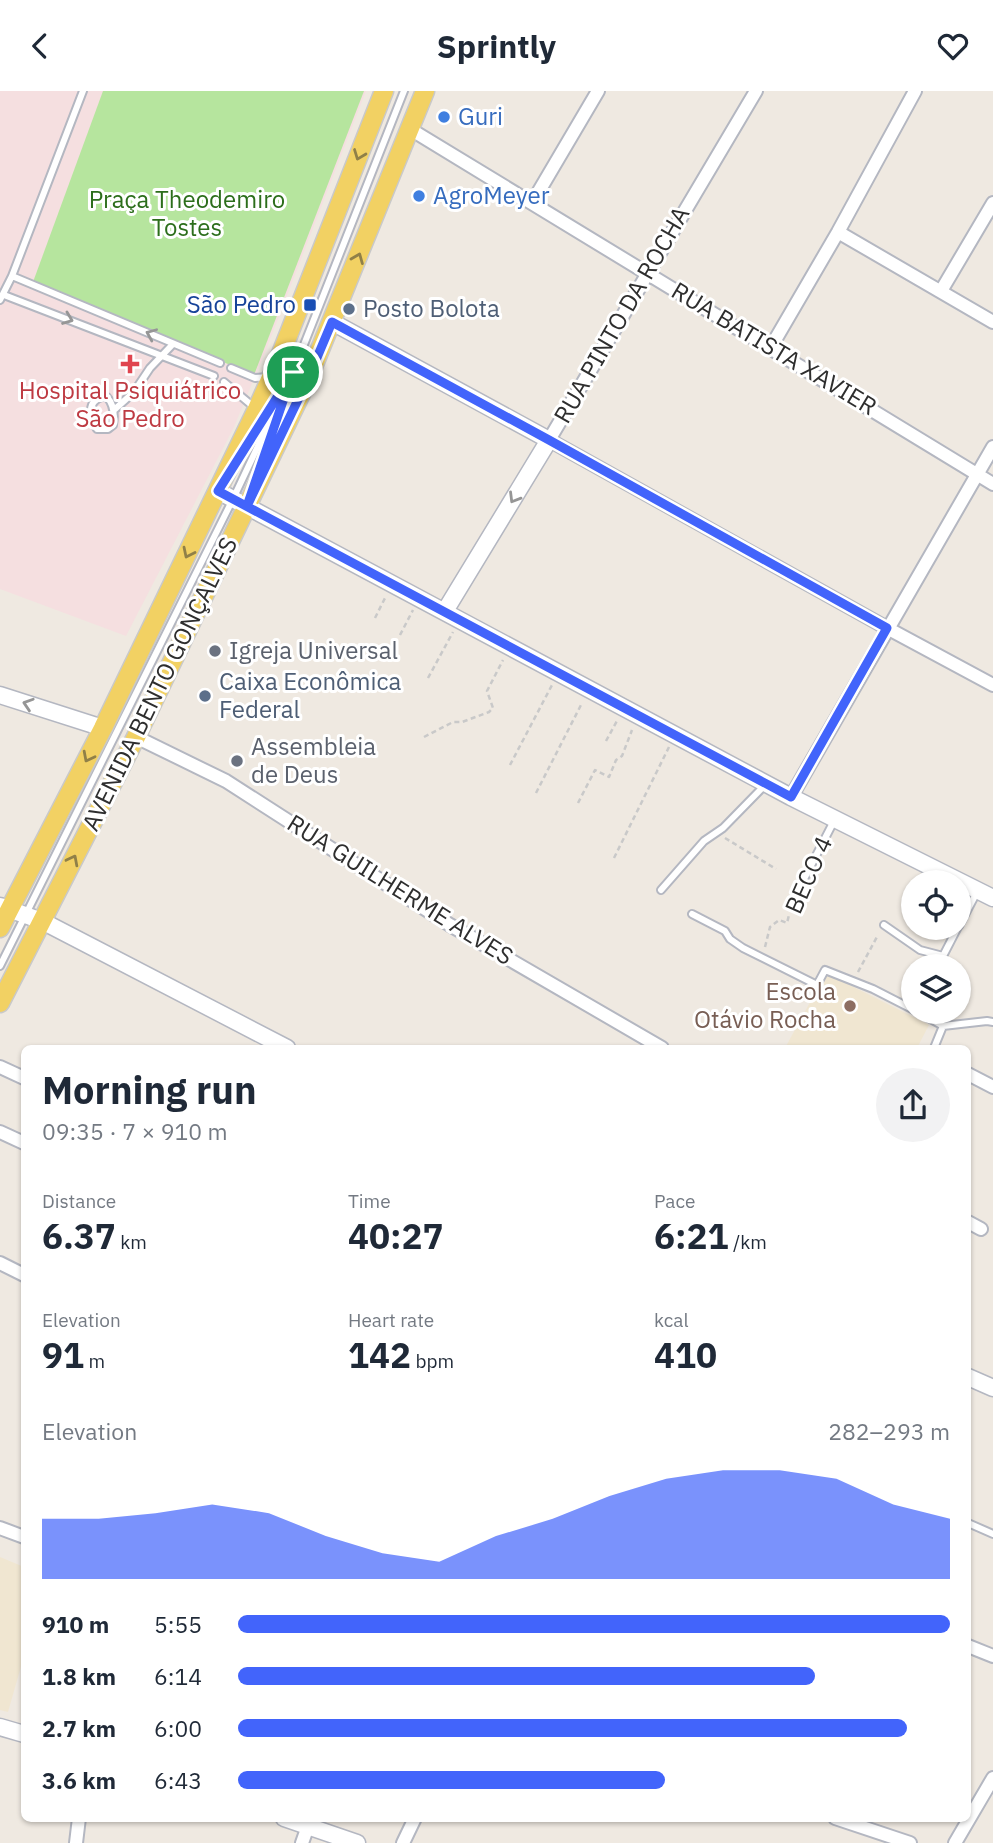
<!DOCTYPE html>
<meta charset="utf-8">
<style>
:root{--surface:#fff;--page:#f2f2f3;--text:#1f2937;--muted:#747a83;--accent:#4264fb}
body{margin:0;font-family:"IBM Plex Sans",sans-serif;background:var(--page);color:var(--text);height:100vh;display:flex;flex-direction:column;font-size:26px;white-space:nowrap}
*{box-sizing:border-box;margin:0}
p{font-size:23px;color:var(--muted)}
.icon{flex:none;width:38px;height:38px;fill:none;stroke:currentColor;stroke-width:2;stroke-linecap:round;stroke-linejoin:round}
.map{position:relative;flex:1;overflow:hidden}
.side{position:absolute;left:21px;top:954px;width:950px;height:777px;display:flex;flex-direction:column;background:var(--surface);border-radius:10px;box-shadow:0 2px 5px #0004}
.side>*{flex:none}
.controls{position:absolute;left:901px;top:779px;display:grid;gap:14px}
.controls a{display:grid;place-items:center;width:70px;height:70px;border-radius:50%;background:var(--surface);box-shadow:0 2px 5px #0004;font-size:35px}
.pin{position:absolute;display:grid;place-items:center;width:60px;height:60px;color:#fff;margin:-30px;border:4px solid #fff;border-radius:50%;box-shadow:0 2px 7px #0007}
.round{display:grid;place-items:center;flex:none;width:74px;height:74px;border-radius:37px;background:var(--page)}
.overview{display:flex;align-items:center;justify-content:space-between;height:119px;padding:0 21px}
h1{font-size:38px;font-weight:700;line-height:52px}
.metrics{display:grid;grid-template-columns:repeat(3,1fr);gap:10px;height:119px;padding:7px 21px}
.metrics div{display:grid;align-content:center}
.metrics b{font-size:35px;font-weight:700}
.metrics small{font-size:19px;font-weight:400}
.metrics p{font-size:19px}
.chart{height:196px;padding:14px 21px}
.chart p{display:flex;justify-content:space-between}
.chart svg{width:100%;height:126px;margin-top:7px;fill:var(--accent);opacity:.7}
ul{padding:0 21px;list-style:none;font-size:23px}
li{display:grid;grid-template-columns:112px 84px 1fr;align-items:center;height:52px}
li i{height:18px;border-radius:9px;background:var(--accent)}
header{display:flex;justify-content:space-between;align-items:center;height:91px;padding:0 21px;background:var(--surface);font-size:32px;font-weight:700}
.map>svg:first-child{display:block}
</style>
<header><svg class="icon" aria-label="back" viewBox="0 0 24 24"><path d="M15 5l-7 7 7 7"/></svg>Sprintly<svg class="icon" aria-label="heart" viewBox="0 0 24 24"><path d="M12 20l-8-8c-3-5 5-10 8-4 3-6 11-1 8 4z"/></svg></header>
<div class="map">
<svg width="993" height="1752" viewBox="0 0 993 1752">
<rect width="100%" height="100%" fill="#efe9e1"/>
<path fill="#f0e6d1" d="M 826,882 L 929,934 L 917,957 L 785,957 Z
M 0,1466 L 24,1476 L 24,1565 L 8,1621 L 0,1619 Z"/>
<path fill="#f5dfe0" d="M 0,0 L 366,0 L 266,259 L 234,336 L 126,545 L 0,498 Z"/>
<path fill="#b6e59e" d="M 103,0 L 364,0 L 254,284 L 33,191 Z"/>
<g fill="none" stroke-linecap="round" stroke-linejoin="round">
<defs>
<path id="lane" d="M 12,185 L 220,272
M 4,204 L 214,285
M 0,209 L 12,185 L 83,0
M 231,277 L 255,287 L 269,286
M 292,284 L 404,0
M 224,291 L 255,317
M 102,306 L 107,306 C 114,314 115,323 113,334 L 108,338 L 97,338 C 89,327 87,310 102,306 Z
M 114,319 L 134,301 L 150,277 L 173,253
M 253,344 L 277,306
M 269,351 L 284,308
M 661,799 L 704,750 L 723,737 L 765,694
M 791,813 L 835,728
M 692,823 L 725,840 L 730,848 L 743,857 L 817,894 L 825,879 L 873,898 L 914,919
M 884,834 L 920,859 L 943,865 L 958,836
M 959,835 L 977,801
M 0,875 L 233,408 L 293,281
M 916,920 L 943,935
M 934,957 L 943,935 L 987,930 L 993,931
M 968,1432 L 993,1443"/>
<path id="street" d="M 756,0 L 549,349 L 887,537 L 993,594
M 410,38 L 993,393
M 532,112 L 598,0
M 838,141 L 993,231
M 941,200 L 993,112
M 771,256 L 838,141 L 915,0
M 136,646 L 226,690 L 450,834 L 662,957
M 791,706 L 993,356
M 0,976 L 24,987
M 968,983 L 993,996
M 0,1041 L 24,1052
M 968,1131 L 981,1138
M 0,1172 L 24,1184
M 0,1437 L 24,1446
M 968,1555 L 993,1565
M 835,1727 L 910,1752
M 76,1752 L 79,1727
M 302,1752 L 308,1735
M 403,1752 L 415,1727
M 955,1752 L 993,1687"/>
<path id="secondary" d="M 332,231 L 549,349 L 445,520
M 218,400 L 791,706 L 993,807
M 0,604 L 103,637
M 0,815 L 42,830 L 287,957
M 968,1286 L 993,1297
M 0,1636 L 24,1643
M 284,1727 L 357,1752"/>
<path id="primary" d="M 0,837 L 103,637 L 257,318 L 277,273 L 384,0
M 0,912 L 136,646 L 308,288 L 425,0"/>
</defs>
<use href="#lane" stroke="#b4b7c1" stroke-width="10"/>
<use href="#street" stroke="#b4b7c1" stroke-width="16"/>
<use href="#secondary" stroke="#b4b7c1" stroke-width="19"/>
<use href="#primary" stroke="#c9c9c9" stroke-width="21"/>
<path stroke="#c9c9c9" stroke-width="2.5" stroke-dasharray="5 3.5" stroke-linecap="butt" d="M 375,527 L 386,505
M 400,544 L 413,519
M 428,587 L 453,541
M 424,646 L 453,631 L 462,631 L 489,621 L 493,617 L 487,600 L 503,569
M 606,650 L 618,628
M 510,674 L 552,594
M 536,702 L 582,612
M 578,712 L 595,679 L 609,686 L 616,669 L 622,665 L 632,639
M 725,747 L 776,778
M 614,767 L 669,656
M 765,856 L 770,836 L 779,829 L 787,832 L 789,824
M 858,881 L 878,844"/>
<use href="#lane" stroke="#fff" stroke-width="6"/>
<use href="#street" stroke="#fff" stroke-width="12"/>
<use href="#secondary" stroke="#fff" stroke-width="16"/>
<use href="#primary" stroke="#f2d163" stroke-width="18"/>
</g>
<defs><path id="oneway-chevron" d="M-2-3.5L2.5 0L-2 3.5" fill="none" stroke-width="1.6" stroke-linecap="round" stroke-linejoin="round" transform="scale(1.75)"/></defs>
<g stroke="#908048">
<use href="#oneway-chevron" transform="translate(359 64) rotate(111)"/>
<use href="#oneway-chevron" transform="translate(358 167) rotate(-68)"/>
<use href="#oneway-chevron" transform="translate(188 462) rotate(116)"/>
<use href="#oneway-chevron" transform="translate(88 666) rotate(117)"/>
<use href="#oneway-chevron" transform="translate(73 769) rotate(-63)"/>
</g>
<g stroke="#969696">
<use href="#oneway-chevron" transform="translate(68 228) rotate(21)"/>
<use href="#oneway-chevron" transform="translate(151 243) rotate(-157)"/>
<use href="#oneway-chevron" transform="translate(514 407) rotate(121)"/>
<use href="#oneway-chevron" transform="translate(28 613) rotate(-162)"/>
</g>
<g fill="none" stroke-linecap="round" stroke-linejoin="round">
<defs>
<path id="route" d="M 293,281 L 218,400 L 791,706 L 887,537 L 549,349 L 332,231 L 308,288 L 247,415 L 293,281"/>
</defs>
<use href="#route" stroke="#fff" stroke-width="14"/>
<use href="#route" stroke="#4264fb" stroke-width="9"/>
</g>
<g fill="#3f7fe0" stroke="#fff" stroke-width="2.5">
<circle cx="444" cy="26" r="7"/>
<circle cx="419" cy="105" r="7"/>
</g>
<rect fill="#1a4fb4" stroke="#fff" stroke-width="2.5" x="303" y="207" width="14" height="14" rx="3.5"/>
<g fill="#5c6f8a" stroke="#fff" stroke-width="2.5">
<circle cx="349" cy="218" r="7"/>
<circle cx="205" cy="605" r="7"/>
</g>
<path fill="#e0444e" stroke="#fff" stroke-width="2.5" d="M126.5 262.5h7v7h7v7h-7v7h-7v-7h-7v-7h7z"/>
<g fill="#6b7280" stroke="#fff" stroke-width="2.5">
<circle cx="215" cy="560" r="7"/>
<circle cx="237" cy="670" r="7"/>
</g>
<circle fill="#8d6e63" stroke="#fff" stroke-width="2.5" cx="850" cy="915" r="7"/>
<g text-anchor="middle" stroke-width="6" stroke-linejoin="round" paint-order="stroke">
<g font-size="24" fill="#366cbe" stroke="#fff" text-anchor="start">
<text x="458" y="34">Guri</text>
<text x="433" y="113">AgroMeyer</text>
</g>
<g font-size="24" fill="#2c6e1b" stroke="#fff">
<text x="187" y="117">Praça Theodemiro<tspan x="187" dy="28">Tostes</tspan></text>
</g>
<g font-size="24" fill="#164399" stroke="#fff" text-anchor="end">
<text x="296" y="222">São Pedro</text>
</g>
<g font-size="24" fill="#4e5e75" stroke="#fff" text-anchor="start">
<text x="363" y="226">Posto Bolota</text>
<text x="219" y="599">Caixa Econômica<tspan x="219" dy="28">Federal</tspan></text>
</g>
<g font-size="24" fill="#2e2e2e" stroke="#fff">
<text transform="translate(622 224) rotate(-60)" y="8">RUA PINTO DA ROCHA</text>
<text transform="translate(774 258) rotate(31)" y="8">RUA BATISTA XAVIER</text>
<text transform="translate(160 593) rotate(-64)" y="8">AVENIDA BENTO GONÇALVES</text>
<text transform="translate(809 784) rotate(-66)" y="8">BECO 4</text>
<text transform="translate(400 799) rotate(32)" y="8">RUA GUILHERME ALVES</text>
</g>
<g font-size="24" fill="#be3a42" stroke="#fff">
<text x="130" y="308">Hospital Psiquiátrico<tspan x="130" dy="28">São Pedro</tspan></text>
</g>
<g font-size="24" fill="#5b616d" stroke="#fff" text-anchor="start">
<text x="229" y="568">Igreja Universal</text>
<text x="251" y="664">Assembleia<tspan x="251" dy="28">de Deus</tspan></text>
</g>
<g font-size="24" fill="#785e54" stroke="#fff" text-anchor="end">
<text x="836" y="909">Escola<tspan x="836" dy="28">Otávio Rocha</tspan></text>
</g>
</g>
</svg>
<div class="controls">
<a><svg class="icon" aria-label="locate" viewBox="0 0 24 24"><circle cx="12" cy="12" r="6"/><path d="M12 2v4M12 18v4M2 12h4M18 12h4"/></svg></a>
<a><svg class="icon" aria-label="layers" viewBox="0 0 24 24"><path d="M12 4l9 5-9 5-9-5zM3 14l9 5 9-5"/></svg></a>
</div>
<div class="pin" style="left:293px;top:281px;background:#1e9e55"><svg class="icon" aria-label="arrive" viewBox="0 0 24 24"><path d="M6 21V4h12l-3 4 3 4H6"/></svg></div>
<section class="side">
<div class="overview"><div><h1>Morning run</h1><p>09:35 · 7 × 910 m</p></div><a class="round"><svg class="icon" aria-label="share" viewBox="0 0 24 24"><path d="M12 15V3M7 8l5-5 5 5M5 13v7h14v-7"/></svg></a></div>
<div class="metrics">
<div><p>Distance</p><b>6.37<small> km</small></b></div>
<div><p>Time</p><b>40:27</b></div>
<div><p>Pace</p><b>6:21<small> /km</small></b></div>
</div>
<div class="metrics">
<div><p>Elevation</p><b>91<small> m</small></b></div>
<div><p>Heart rate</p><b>142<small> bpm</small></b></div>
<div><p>kcal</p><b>410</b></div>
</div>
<div class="chart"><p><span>Elevation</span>282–293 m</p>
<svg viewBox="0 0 160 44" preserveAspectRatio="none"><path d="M0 44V23L10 23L20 21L30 18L40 21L50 29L60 35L70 38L80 29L90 23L100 15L110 9L120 6L130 6L140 9L150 18L160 23V44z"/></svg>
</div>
<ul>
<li><b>910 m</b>5:55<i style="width:100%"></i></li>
<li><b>1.8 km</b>6:14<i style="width:81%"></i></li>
<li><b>2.7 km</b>6:00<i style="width:94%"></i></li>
<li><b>3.6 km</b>6:43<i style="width:60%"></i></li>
</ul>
</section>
</div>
